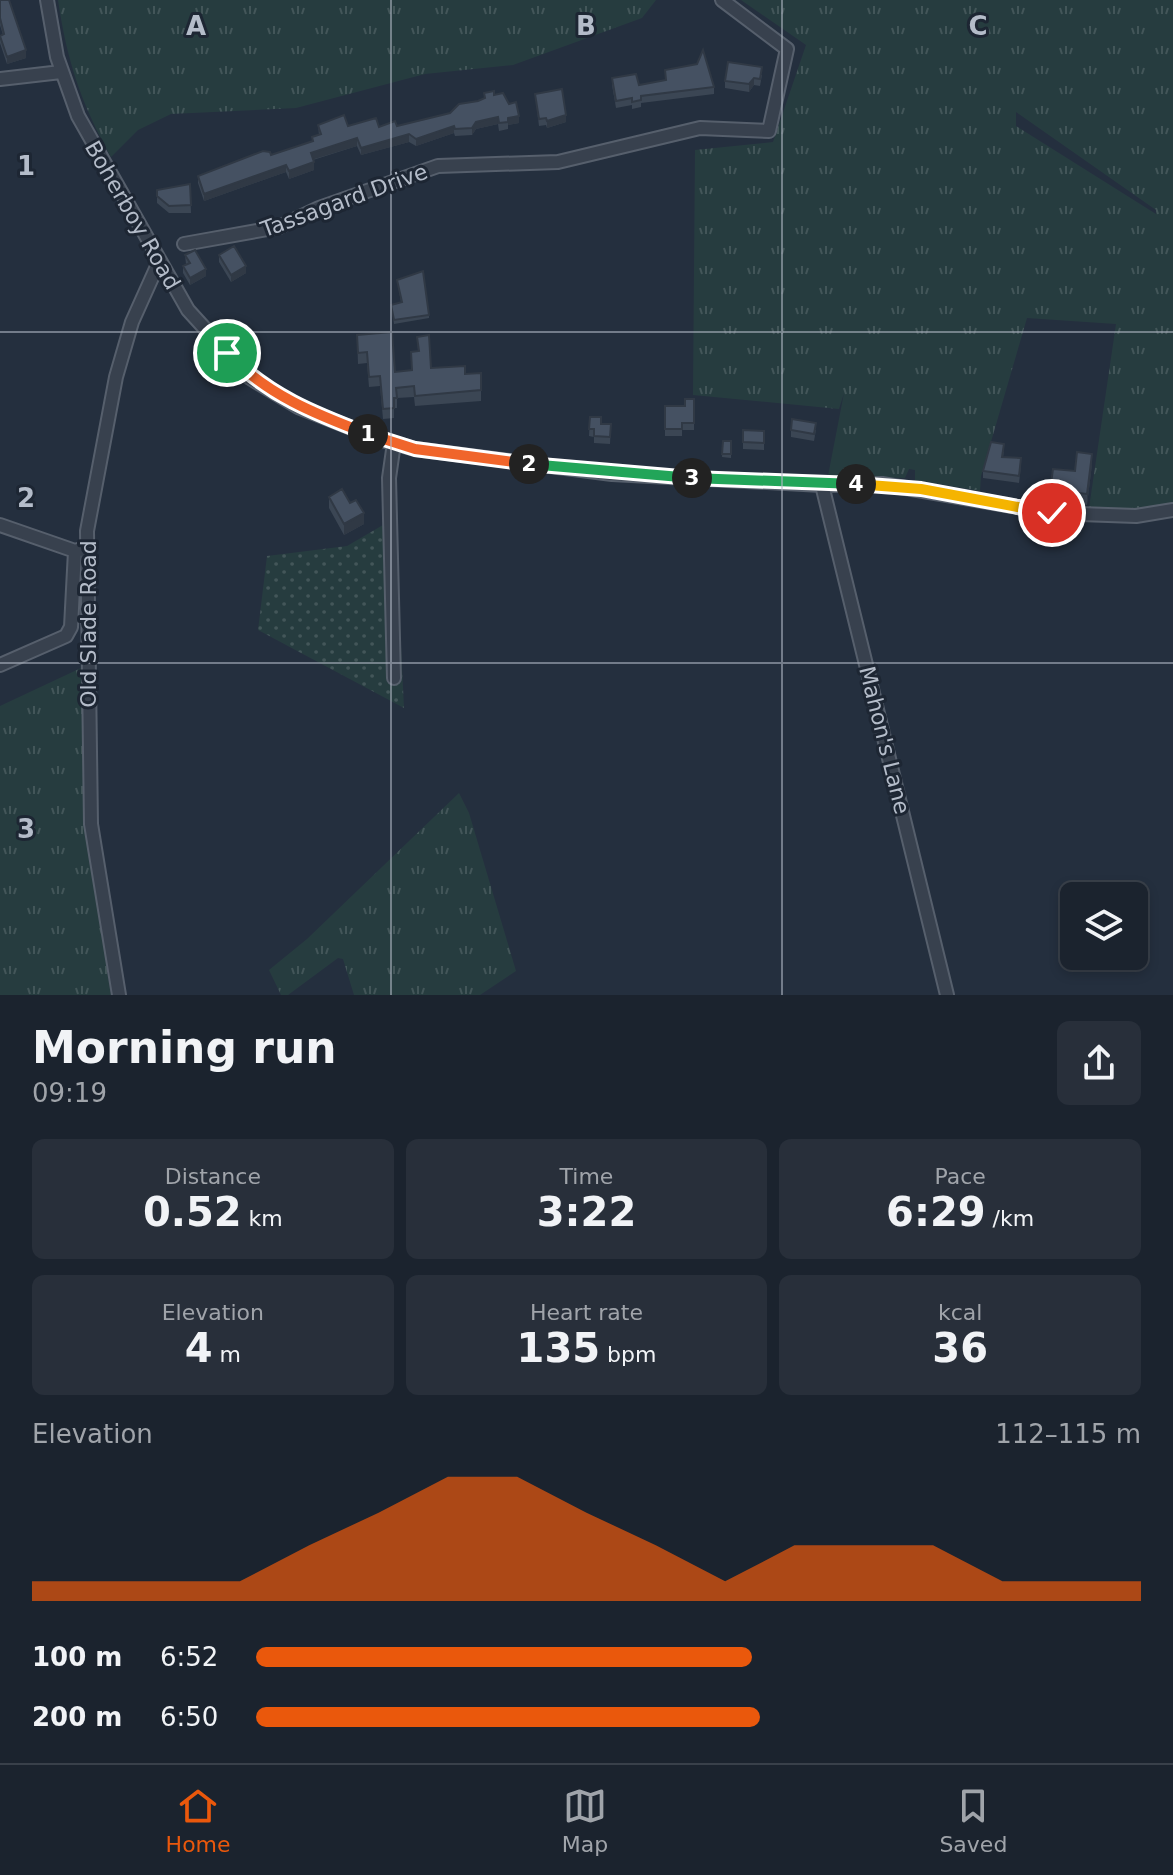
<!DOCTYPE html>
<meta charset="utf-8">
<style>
:root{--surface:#1b232e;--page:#282f3a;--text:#f1f3f6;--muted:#a0a4aa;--line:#39404a;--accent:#ea580c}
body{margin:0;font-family:"DejaVu Sans",sans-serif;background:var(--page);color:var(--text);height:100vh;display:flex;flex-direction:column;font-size:30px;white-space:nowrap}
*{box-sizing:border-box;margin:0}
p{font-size:26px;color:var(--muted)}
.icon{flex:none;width:44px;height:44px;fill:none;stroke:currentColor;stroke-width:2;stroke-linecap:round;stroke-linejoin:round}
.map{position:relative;height:995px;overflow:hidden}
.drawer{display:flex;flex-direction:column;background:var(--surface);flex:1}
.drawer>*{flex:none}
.buttons{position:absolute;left:1060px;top:882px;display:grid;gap:16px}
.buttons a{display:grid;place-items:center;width:88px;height:88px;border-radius:12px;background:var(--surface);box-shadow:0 4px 12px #0003,0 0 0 2px var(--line);font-size:40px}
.pin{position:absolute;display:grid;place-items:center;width:68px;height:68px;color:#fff;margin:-34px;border:4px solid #fff;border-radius:50%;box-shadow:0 2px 8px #0007}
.km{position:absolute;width:40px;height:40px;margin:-20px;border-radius:50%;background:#222;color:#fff;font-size:22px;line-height:40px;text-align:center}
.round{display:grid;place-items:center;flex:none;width:84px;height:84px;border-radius:12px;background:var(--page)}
.overview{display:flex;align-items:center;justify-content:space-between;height:136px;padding:0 32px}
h1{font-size:44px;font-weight:800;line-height:60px}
.stats{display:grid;grid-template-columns:repeat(3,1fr);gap:12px;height:136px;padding:8px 32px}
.stats div{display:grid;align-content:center;border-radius:12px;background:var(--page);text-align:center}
.stats b{font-size:40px;font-weight:800}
.stats small{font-size:22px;font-weight:400}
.stats p{font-size:22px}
.chart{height:224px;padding:16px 32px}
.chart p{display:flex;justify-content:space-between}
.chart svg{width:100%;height:144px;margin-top:8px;fill:var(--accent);opacity:.7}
ul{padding:0 32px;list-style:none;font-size:26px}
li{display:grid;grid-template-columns:128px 96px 1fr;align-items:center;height:60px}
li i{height:20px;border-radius:10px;background:var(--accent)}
.tab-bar{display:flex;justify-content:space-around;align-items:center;height:112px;border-top:2px solid var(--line);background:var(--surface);font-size:22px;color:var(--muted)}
.tab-bar a{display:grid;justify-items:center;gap:4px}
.tab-bar .selected{color:var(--accent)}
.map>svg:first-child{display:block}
</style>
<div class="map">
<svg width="1173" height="995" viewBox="0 0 1173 995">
<defs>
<pattern id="grass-tufts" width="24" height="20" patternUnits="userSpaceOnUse" patternTransform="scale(2)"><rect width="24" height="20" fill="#263c3f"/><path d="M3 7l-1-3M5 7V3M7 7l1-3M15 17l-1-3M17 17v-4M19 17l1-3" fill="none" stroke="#435659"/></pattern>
<pattern id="park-dots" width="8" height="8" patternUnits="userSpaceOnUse" patternTransform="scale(2)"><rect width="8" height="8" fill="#263c3f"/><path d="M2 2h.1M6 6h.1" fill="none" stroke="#435659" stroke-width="1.8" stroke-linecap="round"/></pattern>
</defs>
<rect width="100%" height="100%" fill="#242f3e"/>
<path fill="url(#grass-tufts)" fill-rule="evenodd" d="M 58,0 L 656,0 L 642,18 L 513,65 L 425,74 L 296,108 L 171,114 L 138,130 L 111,157 C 81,103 67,61 58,0 Z
M 741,0 L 1173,0 L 1173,503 L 1137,508 L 1089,508 L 1116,324 L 1027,318 L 981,476 L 980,491 L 915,480 L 915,470 L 909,469 L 905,478 L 828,476 L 844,393 L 839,409 L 693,395 L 695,150 L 773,142 L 806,45 ZM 1016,112 L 1156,210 L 1156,214 L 1016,126 Z
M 81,668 L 88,844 L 111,995 L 0,995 L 0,706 Z
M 459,793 L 469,813 L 516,971 L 480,995 L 354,995 L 343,959 L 338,958 L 288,995 L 281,995 L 269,970 L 307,939 Z"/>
<path fill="url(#park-dots)" d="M 395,524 L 404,708 L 258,630 L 267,556 L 347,546 L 383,525 Z"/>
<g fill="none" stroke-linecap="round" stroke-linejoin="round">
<defs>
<path id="minor" d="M 47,0 L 57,57 L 78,116 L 188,310 L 250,378 L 298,407 L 382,440 L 415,449 L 612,474 L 822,485 L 882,484 L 1052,513 L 1136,516 L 1173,510
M 0,79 L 61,72
M 184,244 L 279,227 L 319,208 L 438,166 L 558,162 L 700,128 L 769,131 L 787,49 L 722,0
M 394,443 L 389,478 L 394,678
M 822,485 L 947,995
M 0,525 L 75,551 L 81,549
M 0,665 L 66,636 L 71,627 L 75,551
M 119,995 L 91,824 L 87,531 L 116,377 L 132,322 L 159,262"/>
</defs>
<use href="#minor" stroke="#565f6c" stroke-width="16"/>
<use href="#minor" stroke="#38414e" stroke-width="12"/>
</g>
<path fill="#3b4654" d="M 0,0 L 9,1 L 26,58 L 7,64 L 0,43 L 0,36 L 3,35 L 0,25 Z
M 665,70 L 714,87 L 714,94 L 641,103 L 641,107 L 632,109 L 632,105 L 616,108 L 612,85 L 612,78 L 639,85 L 665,80 Z
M 762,75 L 760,86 L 754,85 L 749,92 L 725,88 L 725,81 Z
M 484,93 L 494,95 L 519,123 L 508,125 L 508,129 L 499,131 L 498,124 L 476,129 L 472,135 L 455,136 L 454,133 L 416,146 L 409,142 L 361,155 L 357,146 L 313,160 L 314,170 L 289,179 L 286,172 L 204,201 L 198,183 L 198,176 L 271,155 L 312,141 L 312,137 L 319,135 L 318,125 L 379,127 L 397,126 L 450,113 L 484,98 Z
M 535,94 L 566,122 L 547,128 L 546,125 L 539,126 Z
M 190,184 L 191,213 L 169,213 L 157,203 L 157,190 Z
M 185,255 L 206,276 L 190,285 L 183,273 L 183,266 L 186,264 Z
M 219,255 L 246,273 L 231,282 L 219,262 Z
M 397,280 L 429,315 L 429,318 L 394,324 L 391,305 L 401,302 Z
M 357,335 L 395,372 L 412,370 L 411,352 L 418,351 L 417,337 L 431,368 L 465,374 L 481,373 L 481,401 L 415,406 L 414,397 L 397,398 L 397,408 L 394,408 L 394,418 L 383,419 L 380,386 L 369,387 L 367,363 L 358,364 Z
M 694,399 L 694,430 L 682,430 L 682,436 L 665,436 L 665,406 L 685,406 Z
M 590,417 L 601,424 L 611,424 L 610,444 L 594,443 L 594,437 L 589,436 Z
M 743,430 L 764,431 L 764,450 L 743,449 Z
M 791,430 L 816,430 L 814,441 L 791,437 Z
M 723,441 L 731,441 L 731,458 L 722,457 Z
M 1004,451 L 1003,457 L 1021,466 L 1019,483 L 983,478 L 983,471 Z
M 1092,464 L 1087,505 L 1050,501 L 1050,490 L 1075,471 Z
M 329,497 L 364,524 L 344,535 L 329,508 Z"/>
<path fill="#303945" d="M 26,50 L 26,58 L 7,64 L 7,57 Z
M 754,78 L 754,85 L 749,92 L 749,84 Z
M 566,115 L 566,122 L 547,128 L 547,121 Z
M 519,116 L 519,123 L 508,125 L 508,118 Z
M 498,117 L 498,124 L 476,129 L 472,135 L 472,128 L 476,122 Z
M 454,126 L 454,133 L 416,146 L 416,139 Z
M 409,134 L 409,142 L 361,155 L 361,148 Z
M 357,138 L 357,146 L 311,160 L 311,153 Z
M 314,162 L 314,170 L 289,179 L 289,171 Z
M 286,165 L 286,172 L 204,201 L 204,194 Z
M 246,266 L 246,273 L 231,282 L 231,275 Z
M 206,269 L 206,276 L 190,285 L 190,278 Z
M 1092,454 L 1092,464 L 1087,505 L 1087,494 Z
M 364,513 L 364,524 L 344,535 L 344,524 Z"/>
<path fill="#455162" stroke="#303945" stroke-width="2" d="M 0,0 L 9,0 L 26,50 L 7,57 L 0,36 L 4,34 L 0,18 Z
M 703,50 L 714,87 L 641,96 L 641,100 L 632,102 L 632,98 L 616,101 L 612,78 L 636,74 L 639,85 L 666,80 L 665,70 L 697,64 Z
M 728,62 L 762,67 L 760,79 L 754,78 L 749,84 L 725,81 Z
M 562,89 L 566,115 L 547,121 L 546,118 L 539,119 L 535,94 Z
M 494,91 L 494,95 L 503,93 L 509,104 L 516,102 L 519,116 L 508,118 L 508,122 L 499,123 L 498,117 L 476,122 L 472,128 L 455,129 L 454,126 L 416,139 L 409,134 L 361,148 L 357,138 L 311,153 L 314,162 L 289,171 L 286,165 L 204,194 L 198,176 L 263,151 L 270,152 L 271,155 L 313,141 L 312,137 L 321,134 L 318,125 L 344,115 L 348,126 L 376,118 L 379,127 L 395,121 L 397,126 L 450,113 L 459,104 L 478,101 L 485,98 L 484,93 Z
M 190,184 L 191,205 L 169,206 L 157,196 L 157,190 Z
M 234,246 L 246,266 L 231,275 L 219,255 Z
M 195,250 L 206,269 L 190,278 L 183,266 L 190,263 L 185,255 Z
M 423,271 L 429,315 L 394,320 L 391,305 L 402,302 L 397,280 Z
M 392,332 L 395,372 L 412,370 L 411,352 L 419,351 L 417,337 L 429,335 L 431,368 L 465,366 L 465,374 L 481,373 L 481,390 L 415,396 L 414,386 L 396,388 L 397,398 L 394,398 L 394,408 L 383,409 L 380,376 L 369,377 L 367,352 L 358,353 L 357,335 Z
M 685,399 L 694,399 L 694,423 L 682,423 L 682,429 L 665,429 L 665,406 L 685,406 Z
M 590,417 L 601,417 L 601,424 L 611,424 L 610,437 L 594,436 L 594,429 L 589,429 Z
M 792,419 L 816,423 L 814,434 L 791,430 Z
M 743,430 L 764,431 L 764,443 L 743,442 Z
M 723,441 L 731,441 L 731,454 L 722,454 Z
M 991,442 L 1004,444 L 1002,457 L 1021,458 L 1019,476 L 983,471 Z
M 1077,452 L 1092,454 L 1087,494 L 1050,490 L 1053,469 L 1075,471 Z
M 342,489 L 350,503 L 356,500 L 364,513 L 344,524 L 329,497 Z"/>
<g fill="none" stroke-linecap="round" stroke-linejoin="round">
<defs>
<path id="split-1" d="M 227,353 C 267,395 315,414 368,434"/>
<path id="split-2" d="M 368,434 L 415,449 L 529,464"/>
<path id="split-3" d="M 529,464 L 692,478"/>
<path id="split-4" d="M 692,478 L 856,484"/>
<path id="split-5" d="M 856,484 L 921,489 L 1018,507"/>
<path id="split-6" d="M 1018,507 L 1052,513"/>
</defs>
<use href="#split-1" stroke="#fff" stroke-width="16"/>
<use href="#split-2" stroke="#fff" stroke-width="16"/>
<use href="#split-3" stroke="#fff" stroke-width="16"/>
<use href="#split-4" stroke="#fff" stroke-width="16"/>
<use href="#split-5" stroke="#fff" stroke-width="16"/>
<use href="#split-6" stroke="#fff" stroke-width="16"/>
<use href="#split-1" stroke="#f0652b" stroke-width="10"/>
<use href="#split-2" stroke="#f0652b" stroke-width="10"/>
<use href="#split-3" stroke="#22a559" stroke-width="10"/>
<use href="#split-4" stroke="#22a559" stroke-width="10"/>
<use href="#split-5" stroke="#f5b400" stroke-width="10"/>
<use href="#split-6" stroke="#f5b400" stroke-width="10"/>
</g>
<path fill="none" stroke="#b4bcc9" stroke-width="2" stroke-opacity="0.55" d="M 391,0 L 391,995M 782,0 L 782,995M 0,332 L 1173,332M 0,663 L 1173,663"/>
<g text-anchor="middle" stroke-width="6" stroke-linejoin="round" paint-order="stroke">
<g font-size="22" fill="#b4bcc9" stroke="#1d2633">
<text transform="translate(344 200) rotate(-20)" y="8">Tassagard Drive</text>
<text transform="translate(133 215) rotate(60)" y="8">Boherboy Road</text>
<text transform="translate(88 624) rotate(-90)" y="8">Old Slade Road</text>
<text transform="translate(885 740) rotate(76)" y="8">Mahon's Lane</text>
</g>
</g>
<g font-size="26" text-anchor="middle" font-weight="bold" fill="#b4bcc9" stroke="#1d2633" stroke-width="6" stroke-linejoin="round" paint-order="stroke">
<text x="196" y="35">A</text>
<text x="586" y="35">B</text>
<text x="978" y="35">C</text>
<text x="26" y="175">1</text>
<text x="26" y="507">2</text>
<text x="26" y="838">3</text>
</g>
</svg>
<div class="buttons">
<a><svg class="icon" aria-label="layers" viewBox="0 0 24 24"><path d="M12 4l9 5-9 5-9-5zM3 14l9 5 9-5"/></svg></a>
</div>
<div class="pin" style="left:227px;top:353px;background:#1e9e55"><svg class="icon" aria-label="arrive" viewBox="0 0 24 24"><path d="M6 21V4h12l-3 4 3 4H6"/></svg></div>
<div class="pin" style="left:1052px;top:513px;background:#d93025"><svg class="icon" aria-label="check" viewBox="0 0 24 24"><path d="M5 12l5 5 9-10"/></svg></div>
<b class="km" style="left:368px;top:434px">1</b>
<b class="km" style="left:529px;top:464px">2</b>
<b class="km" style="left:692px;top:478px">3</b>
<b class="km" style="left:856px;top:484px">4</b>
</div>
<section class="drawer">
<div class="overview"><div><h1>Morning run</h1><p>09:19</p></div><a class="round"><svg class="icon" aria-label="share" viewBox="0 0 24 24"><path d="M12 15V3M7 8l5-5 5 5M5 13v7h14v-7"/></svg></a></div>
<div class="stats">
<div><p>Distance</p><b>0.52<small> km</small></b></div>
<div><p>Time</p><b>3:22</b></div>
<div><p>Pace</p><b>6:29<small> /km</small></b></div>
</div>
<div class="stats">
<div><p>Elevation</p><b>4<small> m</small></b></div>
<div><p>Heart rate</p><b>135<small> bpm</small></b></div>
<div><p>kcal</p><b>36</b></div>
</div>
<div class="chart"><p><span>Elevation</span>112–115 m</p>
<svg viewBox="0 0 160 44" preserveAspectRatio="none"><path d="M0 44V38L10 38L20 38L30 38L40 27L50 17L60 6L70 6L80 17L90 27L100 38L110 27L120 27L130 27L140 38L150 38L160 38V44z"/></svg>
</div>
<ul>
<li><b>100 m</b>6:52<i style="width:56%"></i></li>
<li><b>200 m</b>6:50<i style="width:57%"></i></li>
</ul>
</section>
<nav class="tab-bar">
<a class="selected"><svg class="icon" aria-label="home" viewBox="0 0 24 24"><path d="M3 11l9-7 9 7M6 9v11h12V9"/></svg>Home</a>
<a><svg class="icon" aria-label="map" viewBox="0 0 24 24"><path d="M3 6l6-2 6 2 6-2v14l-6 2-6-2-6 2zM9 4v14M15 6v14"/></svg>Map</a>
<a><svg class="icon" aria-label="saved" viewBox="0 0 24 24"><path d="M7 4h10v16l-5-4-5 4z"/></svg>Saved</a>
</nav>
